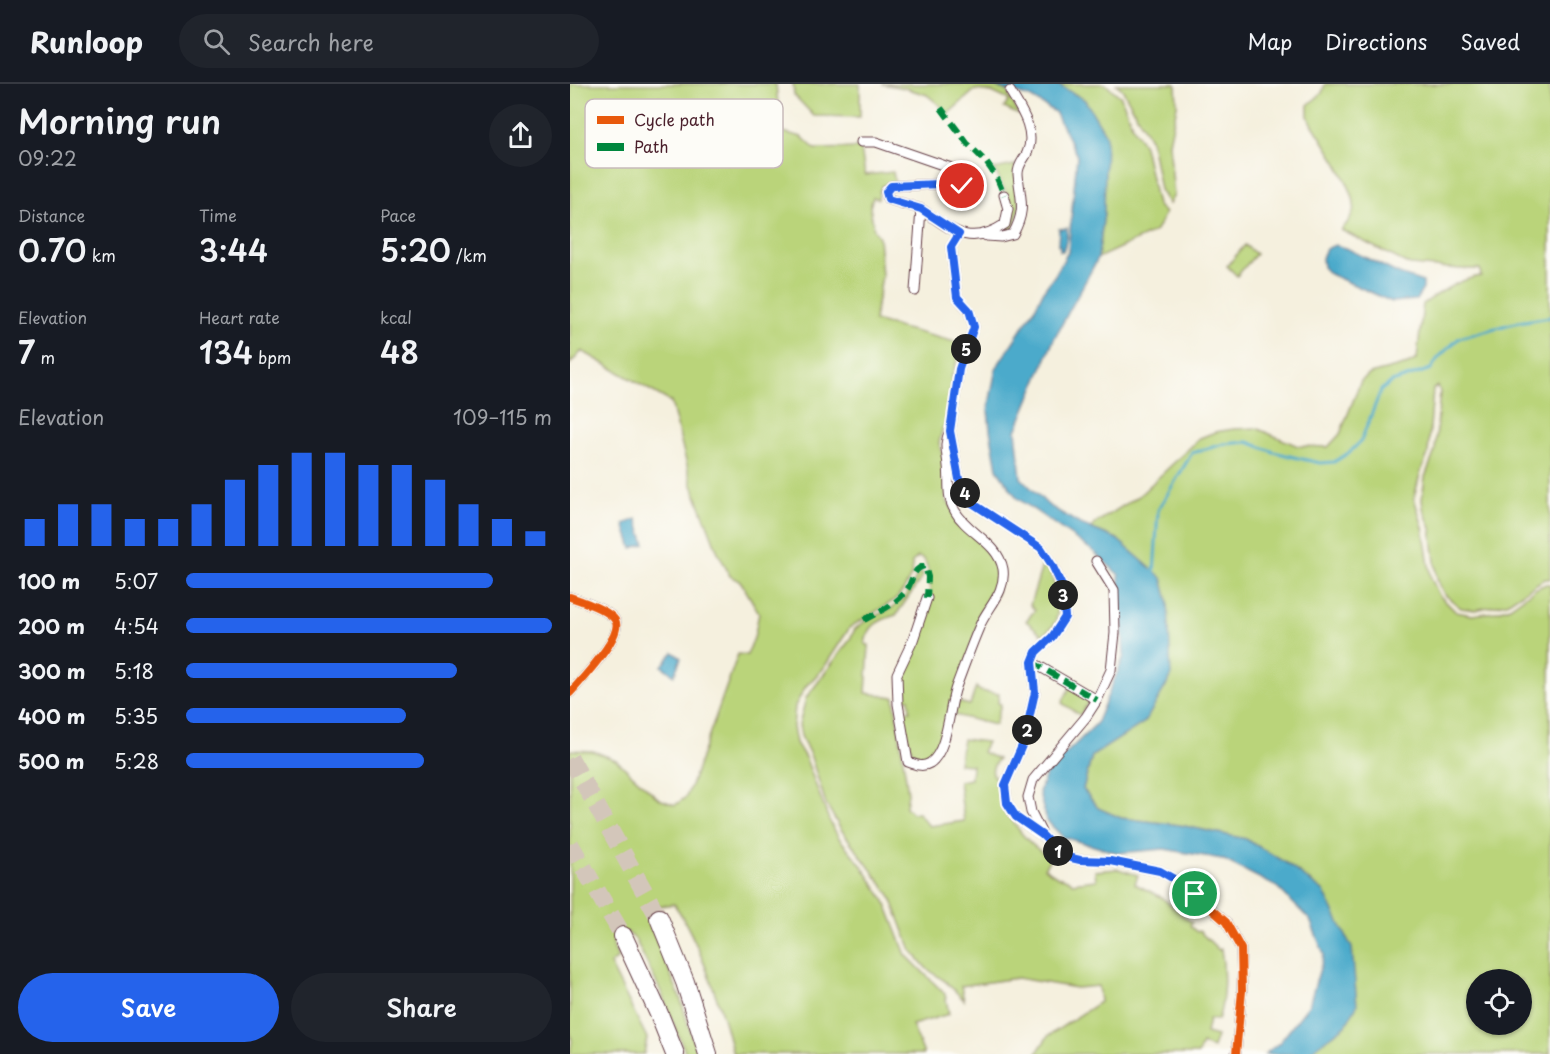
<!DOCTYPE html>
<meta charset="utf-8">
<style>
:root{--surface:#171b24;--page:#20242c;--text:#f1f3f6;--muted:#9ea1a6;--line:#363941;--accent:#2563eb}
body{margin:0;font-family:"Playpen Sans",sans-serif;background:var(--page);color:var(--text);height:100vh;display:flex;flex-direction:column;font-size:22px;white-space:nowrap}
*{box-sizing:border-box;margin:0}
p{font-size:20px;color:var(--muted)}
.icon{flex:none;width:33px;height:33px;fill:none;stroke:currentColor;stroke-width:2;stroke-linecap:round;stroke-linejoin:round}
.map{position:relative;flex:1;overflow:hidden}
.details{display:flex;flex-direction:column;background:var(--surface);width:570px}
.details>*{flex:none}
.controls{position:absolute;left:896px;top:885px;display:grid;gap:12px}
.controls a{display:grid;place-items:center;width:66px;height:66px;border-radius:50%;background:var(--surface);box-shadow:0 2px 4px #0004;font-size:30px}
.pin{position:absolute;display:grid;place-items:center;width:51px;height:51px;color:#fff;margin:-26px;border:3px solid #fff;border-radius:50%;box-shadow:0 2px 6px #0007}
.km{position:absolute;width:30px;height:30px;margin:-15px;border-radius:50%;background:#222;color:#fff;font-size:16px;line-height:30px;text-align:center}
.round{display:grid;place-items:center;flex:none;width:63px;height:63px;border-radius:32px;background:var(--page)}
.summary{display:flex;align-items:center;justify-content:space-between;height:102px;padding:0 18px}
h1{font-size:33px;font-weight:600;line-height:45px}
.metrics{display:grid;grid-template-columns:repeat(3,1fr);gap:9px;height:102px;padding:6px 18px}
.metrics div{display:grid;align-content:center}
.metrics b{font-size:30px;font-weight:600}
.metrics small{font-size:16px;font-weight:400}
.metrics p{font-size:16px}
.chart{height:168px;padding:12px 18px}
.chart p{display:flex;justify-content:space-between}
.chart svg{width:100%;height:108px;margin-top:6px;stroke:var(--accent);stroke-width:6}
.cta{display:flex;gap:12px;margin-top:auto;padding:12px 18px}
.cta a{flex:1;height:69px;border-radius:36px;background:var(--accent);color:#fff;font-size:24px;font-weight:600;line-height:69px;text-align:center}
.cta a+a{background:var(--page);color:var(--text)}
ul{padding:0 18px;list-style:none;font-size:20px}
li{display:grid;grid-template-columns:96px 72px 1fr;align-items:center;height:45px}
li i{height:15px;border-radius:8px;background:var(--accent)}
header{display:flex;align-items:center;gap:36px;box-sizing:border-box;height:84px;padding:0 30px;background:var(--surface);border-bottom:2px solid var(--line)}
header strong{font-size:28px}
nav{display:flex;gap:33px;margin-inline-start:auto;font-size:21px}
.search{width:420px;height:54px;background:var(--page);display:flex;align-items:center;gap:15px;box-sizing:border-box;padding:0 21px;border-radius:33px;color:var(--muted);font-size:22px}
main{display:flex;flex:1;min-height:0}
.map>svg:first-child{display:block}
</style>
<header>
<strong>Runloop</strong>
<div class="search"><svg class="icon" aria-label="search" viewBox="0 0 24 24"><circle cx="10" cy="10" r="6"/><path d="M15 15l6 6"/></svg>Search here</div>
<nav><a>Map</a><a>Directions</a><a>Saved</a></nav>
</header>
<main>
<section class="details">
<div class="summary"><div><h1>Morning run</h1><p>09:22</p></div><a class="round"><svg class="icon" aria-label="share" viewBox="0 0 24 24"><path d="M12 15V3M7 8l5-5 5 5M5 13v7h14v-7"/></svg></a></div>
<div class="metrics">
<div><p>Distance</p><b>0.70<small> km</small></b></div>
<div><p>Time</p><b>3:44</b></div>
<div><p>Pace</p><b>5:20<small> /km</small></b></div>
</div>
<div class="metrics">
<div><p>Elevation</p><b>7<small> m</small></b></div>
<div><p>Heart rate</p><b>134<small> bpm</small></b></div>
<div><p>kcal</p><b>48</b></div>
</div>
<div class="chart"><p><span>Elevation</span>109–115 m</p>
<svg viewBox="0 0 160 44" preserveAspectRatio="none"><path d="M5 44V33M15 44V27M25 44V27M35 44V33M45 44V33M55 44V27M65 44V17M75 44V11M85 44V6M95 44V6M105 44V11M115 44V11M125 44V17M135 44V27M145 44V33M155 44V38"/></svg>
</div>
<ul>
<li><b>100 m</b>5:07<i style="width:84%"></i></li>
<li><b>200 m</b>4:54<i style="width:100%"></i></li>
<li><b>300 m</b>5:18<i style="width:74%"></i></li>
<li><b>400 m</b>5:35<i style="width:60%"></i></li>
<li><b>500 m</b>5:28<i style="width:65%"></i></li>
</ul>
<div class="cta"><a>Save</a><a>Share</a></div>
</section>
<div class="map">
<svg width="980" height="970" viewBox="0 0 980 970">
<rect width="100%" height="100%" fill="#fdfcf7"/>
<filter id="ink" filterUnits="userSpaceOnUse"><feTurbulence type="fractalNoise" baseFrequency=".0167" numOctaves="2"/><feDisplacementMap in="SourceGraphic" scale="12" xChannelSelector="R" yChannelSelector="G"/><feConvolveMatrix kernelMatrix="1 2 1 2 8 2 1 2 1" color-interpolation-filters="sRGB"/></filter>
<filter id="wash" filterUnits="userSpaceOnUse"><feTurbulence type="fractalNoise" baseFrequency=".008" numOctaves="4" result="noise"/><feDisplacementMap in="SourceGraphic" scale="24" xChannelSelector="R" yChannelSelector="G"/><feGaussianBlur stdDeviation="1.35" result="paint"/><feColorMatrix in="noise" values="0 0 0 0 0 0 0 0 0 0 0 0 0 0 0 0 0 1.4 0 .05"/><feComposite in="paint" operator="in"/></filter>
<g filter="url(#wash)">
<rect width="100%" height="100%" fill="#f5f0de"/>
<path fill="#bad47a" stroke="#827a52" stroke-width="1.5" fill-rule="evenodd" d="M 0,0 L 206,0 L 209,30 L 199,32 L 200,38 L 213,48 L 232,53 L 245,65 L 291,64 L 295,91 L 323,88 L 325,99 L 312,102 L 309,108 L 308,115 L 303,113 L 300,123 L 304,146 L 309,153 L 312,192 L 304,237 L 393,260 L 382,291 L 381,316 L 377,343 L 373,343 L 369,359 L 376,382 L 376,416 L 429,479 L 430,494 L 426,511 L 409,537 L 376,645 L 363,671 L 356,676 L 349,677 C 337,663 336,645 333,627 L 340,627 L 339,615 L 333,615 C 332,608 331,599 332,592 C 334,579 343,569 348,557 C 358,532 366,500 354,475 L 348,473 L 342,478 L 342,490 L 333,507 L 325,516 L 280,543 L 253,585 L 236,602 L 225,622 L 223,643 L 226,659 L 236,675 L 259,736 L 269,754 L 292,782 L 315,817 L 336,871 L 375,910 L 379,930 L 342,941 L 354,970 L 163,970 C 152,925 130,858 104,820 L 84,823 L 79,829 L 79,838 L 110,913 L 127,970 L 116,970 L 91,908 L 65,855 L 57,848 L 46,849 C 40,858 44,865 48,874 L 40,880 L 77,954 L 74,970 L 0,970 L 2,957 L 0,946 L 0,666 L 23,667 L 46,676 L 89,715 L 105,721 L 116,713 L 122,699 L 168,570 L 177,571 L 184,554 L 189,529 L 171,498 L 160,492 L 147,466 L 122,401 L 101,318 L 12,267 L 0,280 Z
M 223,0 L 290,0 L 290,33 L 244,32 L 224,11 Z
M 312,0 L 415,0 L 436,6 L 449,31 L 434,24 L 439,16 L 422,8 L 405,6 L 379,29 L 357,11 L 335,4 Z
M 487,0 L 535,0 L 551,13 L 562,41 L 574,62 L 587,121 L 595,129 L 586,147 L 528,174 L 534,129 L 515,16 Z
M 546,0 L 606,0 L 607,22 L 599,59 L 604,111 L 599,120 L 590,106 L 581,57 L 552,5 Z
M 755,0 L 980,0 L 980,495 L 974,495 L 937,519 L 905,526 L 891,524 L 874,510 L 867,495 L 861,444 L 853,424 L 852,415 L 855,393 L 865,367 L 870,308 L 868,302 L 863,305 L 858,370 L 850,390 L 844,414 L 853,443 L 861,494 L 869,511 L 886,528 L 902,531 L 924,528 L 940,523 L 965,505 L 976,500 L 980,500 L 980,970 L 737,970 L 776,941 L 754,808 L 716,779 L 676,755 L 610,741 L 551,734 L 528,724 L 513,705 L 522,672 L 574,638 L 548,455 L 522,445 L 524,440 L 569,412 L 630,354 L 645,348 L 664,345 L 686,344 L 728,362 L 758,363 L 770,350 L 791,297 L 800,290 L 838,280 L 847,275 L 853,220 C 871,208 889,195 911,192 L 910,185 L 891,185 L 840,181 L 771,146 C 778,139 784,131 784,121 C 784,101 749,52 738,33 L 738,21 L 752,9 ZM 906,896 L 951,896 L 951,940 L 906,940 Z
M 445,81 L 450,123 L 442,147 L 434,150 L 430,148 L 439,141 L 438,112 L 424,85 Z
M 675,161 L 686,170 L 667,192 L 657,182 Z
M 472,482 L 478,482 C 484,498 491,519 486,536 C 484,542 478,547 473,551 L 456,537 L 465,526 L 460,521 Z
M 351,488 L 353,492 L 326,531 C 309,536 298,541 295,560 L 299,561 L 296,609 L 324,613 L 338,709 L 336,723 L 342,729 L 348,729 L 359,742 L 394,737 L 389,697 L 401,695 L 402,681 L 389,680 L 393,655 L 417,658 L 412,668 L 428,675 C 423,682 420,687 425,694 L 428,692 L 432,695 C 430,728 453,758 481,774 L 474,784 L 488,793 L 501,797 L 502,799 L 526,796 L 525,787 L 548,785 L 568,791 L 565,800 L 591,813 L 622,839 L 620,842 L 627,848 L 629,847 L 649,866 L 651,865 C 655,886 655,915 648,936 L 639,935 L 636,949 L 647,952 L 643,964 L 632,960 L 628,970 L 466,970 L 478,952 L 530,918 L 528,902 L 506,904 L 447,894 L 391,902 L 394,916 L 376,898 L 356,884 L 341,866 L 320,811 L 270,744 L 256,720 L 241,673 L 231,652 L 229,641 L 236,614 L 279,557 L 285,545 L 297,536 L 322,524 L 332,516 L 343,501 L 347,490 Z
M 406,603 L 410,607 L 429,610 L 428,619 L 431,620 L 425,641 L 384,631 L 384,617 L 400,621 Z
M 500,603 L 520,616 L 510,631 L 492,619 Z"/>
<path fill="#4caacb" stroke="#4b647b" stroke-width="1.5" d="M 415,0 L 487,0 L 515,16 L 536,51 L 534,129 L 528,174 L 484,255 L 446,347 L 451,394 L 478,421 L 508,439 L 547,455 L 592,494 L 598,517 L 601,593 L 575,638 L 522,672 L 513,705 L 528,724 L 551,734 L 610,741 L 676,755 L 716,779 L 754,808 L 782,864 L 787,921 L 776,941 L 737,970 L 695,970 L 710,958 L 739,921 L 754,871 L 740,836 L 707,803 L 652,775 L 594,765 L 548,769 L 493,753 L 476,736 L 469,708 L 477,688 L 526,640 L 554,572 L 549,491 L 523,467 L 447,414 L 427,385 L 420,346 L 418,326 L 426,284 L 464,226 L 474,206 L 485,191 L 498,168 L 507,72 L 485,28 L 460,13 Z
M 497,144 L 497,154 L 493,167 L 490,167 L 490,162 L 488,161 L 489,145 Z
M 765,161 L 778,165 L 829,190 L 853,198 L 853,205 L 846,216 L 822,218 L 760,190 L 753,183 L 752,174 L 756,165 Z
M 67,435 L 75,460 L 62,464 L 54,440 Z
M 103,568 L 111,574 L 104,591 L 92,582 Z"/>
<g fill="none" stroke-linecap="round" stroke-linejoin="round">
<path stroke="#4caacb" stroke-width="3" d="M 584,490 L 588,426 L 622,369 L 654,360 L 678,358 L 704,368 L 728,374 L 750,379 L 764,378 L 780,368 L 791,357 L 811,306 L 822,298 L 861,285 L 868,274 L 889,254 L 948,238 L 980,233"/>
</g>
</g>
<g filter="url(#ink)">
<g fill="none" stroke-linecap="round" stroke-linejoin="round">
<path stroke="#d3c6ba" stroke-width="18" stroke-dasharray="18 9" stroke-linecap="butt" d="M 0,674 L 89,834
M 0,760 L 53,852"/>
<defs>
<path id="street" d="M 291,58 L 306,58 L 390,87 L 396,94 L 392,102 L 371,100 L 321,102 L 316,108 L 318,115 L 351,125
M 389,150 L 381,163 L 387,213 L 399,227 L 404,243 L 389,285 L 380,347 L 389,395 L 399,417 L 471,464 L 482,481 L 492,502 L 495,533 L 482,553 L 466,568 L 462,578 L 465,608 L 454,657 L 435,701 L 437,719 L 445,733 L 472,751 L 493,772 L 510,776 L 540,777 L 590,787 L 611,799 L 656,838 L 671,865 L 672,907 L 666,970
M 416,152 L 431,153 L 443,150 C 457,125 450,115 448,90 C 448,80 454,76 457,69 C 467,47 450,24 440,7
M 345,207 L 351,125 C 382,146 399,164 435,140 L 438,125 L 434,111
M 0,513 C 12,517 39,526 45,536 C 55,551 10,597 0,609
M 357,514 L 343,556 L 327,590 L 328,620 L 338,678 C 345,680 352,684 360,679 C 378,667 379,622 386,603 C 394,582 402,559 411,539 C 420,521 436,507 433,485 C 428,458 397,449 385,427 C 376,412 380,398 378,382 C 377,368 373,360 380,347
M 462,578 L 527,616
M 471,748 L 461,728 L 458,713 L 463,696 L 516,633 L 527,616 L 541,586 L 545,549 L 544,506 L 526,477"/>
<path id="highway" d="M 89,834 L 115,898 L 138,970
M 53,852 L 89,930 L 105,970"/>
</defs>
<use href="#street" stroke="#643e46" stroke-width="11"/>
<use href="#highway" stroke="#643e46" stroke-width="20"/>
<use href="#street" stroke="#fff" stroke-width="9"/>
<use href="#highway" stroke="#fff" stroke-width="18"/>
<path stroke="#00873e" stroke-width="6" stroke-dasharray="12 6" stroke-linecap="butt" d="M 371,24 L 397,59 L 416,78 L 427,94 L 434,111
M 294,536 C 310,527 328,520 338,504 C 343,495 343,484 355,482 L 358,493 L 357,514
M 462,578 L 527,616"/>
<defs>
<path id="cycleway" d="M 389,150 L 381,163 L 387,213 L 399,227 L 404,243 L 389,285 L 380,347 L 389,395 L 399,417 L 471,464 L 482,481 L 492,502 L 495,533 L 482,553 L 466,568 L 462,578 L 465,608 L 454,657 L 435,701 L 437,719 L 445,733 L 472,751 L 493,772 L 510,776 L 540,777 L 590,787 L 611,799 L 656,838 L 671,865 L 672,907 L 666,970
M 0,513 C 12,517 39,526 45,536 C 55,551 10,597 0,609"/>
</defs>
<use href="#cycleway" stroke="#fdfcf7" stroke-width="11"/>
<use href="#cycleway" stroke="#e8590c" stroke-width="8"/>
</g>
</g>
<g fill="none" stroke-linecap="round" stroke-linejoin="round" filter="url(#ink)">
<defs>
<path id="route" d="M 392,102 L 370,100 L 321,102 L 316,108 L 318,115 L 351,125 L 389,150 L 381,163 L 387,213 L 399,226 L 404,243 L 389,285 L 380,347 L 389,395 L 399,417 L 471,464 L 482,481 L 492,502 L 495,533 L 482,553 L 466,568 L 462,578 L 465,608 L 454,657 L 435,701 L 437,719 L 446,733 L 472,751 L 493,772 L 510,776 L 540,777 L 590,787 L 611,799 L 625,810"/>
</defs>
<use href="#route" stroke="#fff" stroke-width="12"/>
<use href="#route" stroke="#2563eb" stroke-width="8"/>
</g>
<rect x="15" y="15" width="198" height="69" rx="9" fill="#fdfcf7" stroke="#c7baba" stroke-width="1.5"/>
<rect x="27" y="32" width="27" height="8" fill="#e8590c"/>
<rect x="27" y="59" width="27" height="8" fill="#00873e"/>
<g font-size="16" fill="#4a1f2b">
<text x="64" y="42">Cycle path</text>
<text x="64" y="69">Path</text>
</g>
</svg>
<div class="controls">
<a><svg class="icon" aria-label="locate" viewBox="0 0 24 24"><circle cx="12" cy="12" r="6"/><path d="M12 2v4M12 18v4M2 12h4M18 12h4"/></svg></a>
</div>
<div class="pin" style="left:625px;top:810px;background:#1e9e55"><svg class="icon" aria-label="arrive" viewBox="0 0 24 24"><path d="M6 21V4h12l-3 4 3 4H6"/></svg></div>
<div class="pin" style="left:392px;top:102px;background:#d93025"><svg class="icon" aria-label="check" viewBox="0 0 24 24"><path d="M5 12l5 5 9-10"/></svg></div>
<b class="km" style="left:488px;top:767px">1</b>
<b class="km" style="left:457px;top:646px">2</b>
<b class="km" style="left:493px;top:511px">3</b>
<b class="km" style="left:395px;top:409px">4</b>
<b class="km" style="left:396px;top:265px">5</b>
</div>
</main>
